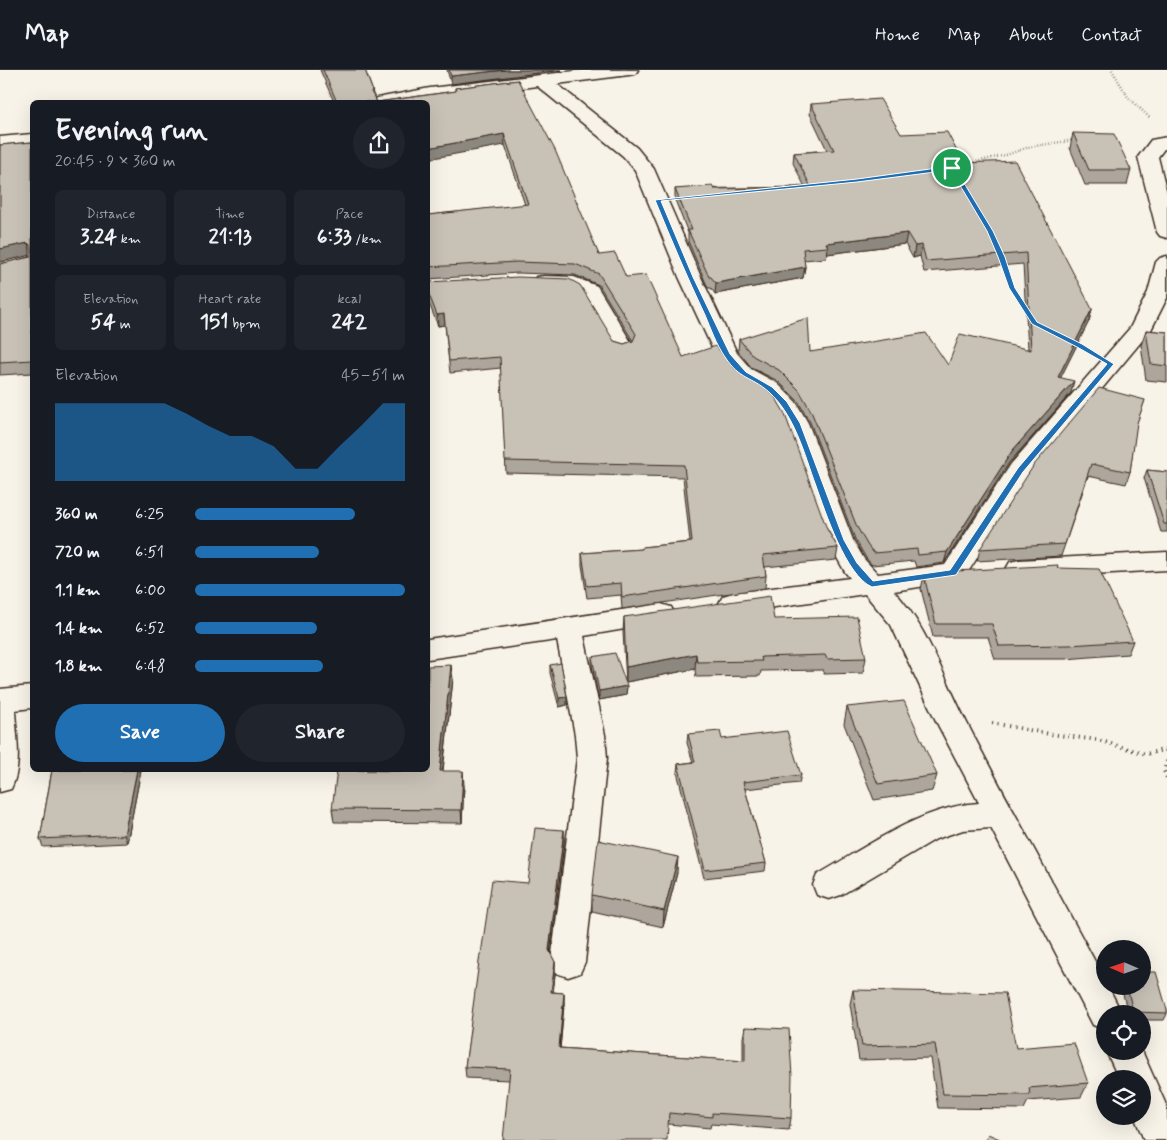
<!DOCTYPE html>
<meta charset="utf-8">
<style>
:root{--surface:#171b24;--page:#20242c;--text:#f1f3f6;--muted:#9ea1a6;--line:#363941;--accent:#1f6fb2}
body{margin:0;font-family:Mynerve,sans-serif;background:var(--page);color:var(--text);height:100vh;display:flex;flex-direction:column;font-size:19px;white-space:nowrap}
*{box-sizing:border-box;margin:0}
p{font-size:16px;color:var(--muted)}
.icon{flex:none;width:28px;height:28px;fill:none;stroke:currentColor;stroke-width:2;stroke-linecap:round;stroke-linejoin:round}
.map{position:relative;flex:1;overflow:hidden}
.sheet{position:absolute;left:30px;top:30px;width:400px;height:672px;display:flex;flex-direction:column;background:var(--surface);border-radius:8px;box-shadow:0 5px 20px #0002}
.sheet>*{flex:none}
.needle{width:32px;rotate:272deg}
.tools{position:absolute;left:1096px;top:870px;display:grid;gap:10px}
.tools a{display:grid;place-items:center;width:55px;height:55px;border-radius:50%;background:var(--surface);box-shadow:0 5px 20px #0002;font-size:25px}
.pin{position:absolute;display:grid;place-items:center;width:42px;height:42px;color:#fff;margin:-21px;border:2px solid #fff;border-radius:50%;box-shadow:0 1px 5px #0007}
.round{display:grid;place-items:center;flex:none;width:52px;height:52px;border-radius:26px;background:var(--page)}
.head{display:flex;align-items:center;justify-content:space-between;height:85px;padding:0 25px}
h1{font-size:28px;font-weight:700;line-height:38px}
.figures{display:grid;grid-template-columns:repeat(3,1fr);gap:8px;height:85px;padding:5px 25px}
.figures div{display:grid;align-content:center;border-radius:8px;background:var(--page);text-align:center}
.figures b{font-size:21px;font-weight:700}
.figures small{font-size:14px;font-weight:400}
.figures p{font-size:14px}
.chart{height:140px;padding:10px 25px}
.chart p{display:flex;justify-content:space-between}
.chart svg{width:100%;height:90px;margin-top:5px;fill:var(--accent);opacity:.7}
.action{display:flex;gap:10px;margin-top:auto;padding:10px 25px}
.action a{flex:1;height:58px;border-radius:30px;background:var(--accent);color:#fff;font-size:20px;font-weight:700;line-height:58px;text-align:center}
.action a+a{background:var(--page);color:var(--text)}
ul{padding:0 25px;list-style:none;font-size:16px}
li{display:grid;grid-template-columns:80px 60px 1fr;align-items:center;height:38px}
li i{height:12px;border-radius:6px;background:var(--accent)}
header{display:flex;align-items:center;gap:30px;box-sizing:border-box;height:70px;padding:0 25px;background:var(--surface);border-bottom:1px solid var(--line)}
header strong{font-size:24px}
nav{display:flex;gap:28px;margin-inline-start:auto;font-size:18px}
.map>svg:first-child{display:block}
</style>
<header>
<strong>Map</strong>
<nav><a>Home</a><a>Map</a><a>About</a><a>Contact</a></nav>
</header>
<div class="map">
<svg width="1167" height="1070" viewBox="0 0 1167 1070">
<rect width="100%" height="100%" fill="#f7f3e8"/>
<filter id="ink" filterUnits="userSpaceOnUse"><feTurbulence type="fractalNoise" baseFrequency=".02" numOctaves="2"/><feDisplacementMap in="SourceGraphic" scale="10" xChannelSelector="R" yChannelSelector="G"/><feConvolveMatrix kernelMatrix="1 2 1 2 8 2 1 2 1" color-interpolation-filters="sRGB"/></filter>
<g filter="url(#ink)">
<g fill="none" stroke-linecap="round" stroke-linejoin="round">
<defs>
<path id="street" d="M 583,0 L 638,0 L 635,4 L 629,5 L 557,14 L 637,78 L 654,99 L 701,207 L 737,283 L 751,299 L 777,313 L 796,332 L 808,353 L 853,470 L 864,489 L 878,504 L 945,495 L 1011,394 L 1130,258 L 1148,222 L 1156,192 L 1160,188 L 1167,186 L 1167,228 L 1151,260 L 1029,406 L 963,510 L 894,521 C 926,554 945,611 967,653 C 1011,739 1059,824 1105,910 L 1105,916 L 1108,916 L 1122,944 L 1105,944 L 1105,960 L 1093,955 L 991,758 L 963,760 L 936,769 L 841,825 L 829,829 L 817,825 L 813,815 L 817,805 C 865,778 922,736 979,733 L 937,653 L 891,555 L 865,524 L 733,543 L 723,540 L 719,533 L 723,526 L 733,523 L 850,508 L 845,502 L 827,470 L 784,353 L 774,336 L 761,323 L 735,309 L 715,284 L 679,207 L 635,100 L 623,86 L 537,16 L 409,32 L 374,32 L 377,28 L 430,18 Z
M 32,64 L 32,76 L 0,79 L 0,67 Z
M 1167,67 L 1167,79 L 1164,79 L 1158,87 L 1167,123 L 1167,168 L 1160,166 L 1157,162 L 1138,87 L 1151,70 Z
M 544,206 L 574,207 L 597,216 L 634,277 L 631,282 L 623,284 L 615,282 L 581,225 L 570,219 L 536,217 L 533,212 L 536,207 Z
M 1167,482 L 1167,500 L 1019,508 L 1010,506 L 1006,499 L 1010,492 L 1019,490 Z
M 661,534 L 671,537 L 675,544 L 671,551 L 584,566 L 605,665 L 607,688 L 585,892 L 580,903 L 568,907 L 556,903 L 551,892 L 577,688 L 575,665 L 557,570 L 428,589 L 428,569 Z
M 32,616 L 32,638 L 15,640 C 16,664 23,696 11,719 L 0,722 L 0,619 Z
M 1106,981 L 1142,981 L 1167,1037 L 1167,1070 L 1144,1070 L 1134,1046 L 1142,1046 L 1142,1009 L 1119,1009 Z"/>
</defs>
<use href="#street" stroke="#3b2a1e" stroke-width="3"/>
<path stroke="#3b2a1e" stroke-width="2.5" stroke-dasharray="0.5 2.5" stroke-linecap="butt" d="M 1112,0 L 1128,27 L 1149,47
M 971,93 L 1006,85 L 1029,77 L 1074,70
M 783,118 L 807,115
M 1004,193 L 1012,217 L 1027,241"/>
<path stroke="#3b2a1e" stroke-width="4" stroke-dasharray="1 4.5" stroke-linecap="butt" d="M 992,653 L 1050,664 L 1098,670 L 1146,684 L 1167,679
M 1167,691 L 1164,701 L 1167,708"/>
<use href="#street" fill="#f7f3e8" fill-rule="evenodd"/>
</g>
<path fill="#aca69d" stroke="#3b2a1e" d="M 320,0 L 365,0 L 372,19 L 373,24 L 377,32 L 455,21 L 455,18 L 518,10 L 599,185 L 626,207 L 683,287 L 827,459 L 838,478 L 836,490 L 765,497 L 766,506 L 765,518 L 622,539 L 621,525 L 587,528 L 582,495 L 582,483 L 642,479 L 642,477 L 690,472 L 683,407 L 506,403 L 501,298 L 450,303 L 445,255 L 438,256 L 428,231 L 428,212 L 614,271 L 624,274 L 633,271 L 599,215 L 575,205 L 518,203 L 428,209 L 428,145 L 525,135 L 505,75 L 428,32 L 334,32 Z
M 447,0 L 562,0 L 451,14 Z
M 811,34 L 901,64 L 963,93 L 1092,239 L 1089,251 L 1060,308 L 1071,323 L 1009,393 L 944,493 L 916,497 L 914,491 L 872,495 L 866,488 L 855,469 L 810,352 L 798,331 L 778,311 L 752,298 L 738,281 L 739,269 L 810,282 L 948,295 L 1028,279 L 1023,194 L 924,202 L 920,186 L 913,188 L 905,174 L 827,184 L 826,188 L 804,190 L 805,197 L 803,208 L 715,224 L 711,218 L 708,218 L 688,171 L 688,163 L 675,130 L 675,119 L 805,117 L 793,93 L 794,83 L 827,80 L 810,44 Z
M 1073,63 L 1131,100 L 1127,115 L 1085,115 L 1070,78 Z
M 32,72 L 32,303 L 0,305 L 0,194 L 30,187 L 30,185 L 0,192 L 0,75 Z
M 1146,260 L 1167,262 L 1167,312 L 1146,310 L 1141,275 Z
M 1145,330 L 1136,355 L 1130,402 L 1126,414 L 1088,406 L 1061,486 L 977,491 L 980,479 Z
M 1147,400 L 1167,402 L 1167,462 L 1161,462 L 1144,408 Z
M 1057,498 L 1133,571 L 1128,584 L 1065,589 L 995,589 L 988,567 L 933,567 L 921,519 L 924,506 Z
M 624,547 L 774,549 L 866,588 L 863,603 L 824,604 L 823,600 L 761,601 L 760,606 L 696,607 L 695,599 L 626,612 L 623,562 Z
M 592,587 L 627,616 L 626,625 L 599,630 L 592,596 Z
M 550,595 L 567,635 L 559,637 L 550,603 Z
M 453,609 L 443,701 L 464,715 L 462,753 L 334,752 L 332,739 L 407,701 Z
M 847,637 L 937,705 L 932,721 L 874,730 L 844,654 Z
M 688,664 L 722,669 L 801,705 L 799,713 L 745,719 L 766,793 L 765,801 L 704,808 L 677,702 L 678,694 L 693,692 L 687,673 Z
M 52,700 L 141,700 L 127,773 L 43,777 L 40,769 Z
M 564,760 L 564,773 L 550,883 L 555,892 L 555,904 L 553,922 L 564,923 L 564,935 L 560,978 L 743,991 L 743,968 L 745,957 L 791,1048 L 789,1060 L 711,1054 L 710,1058 L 668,1054 L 509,1010 L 466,1008 L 465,997 L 481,884 L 528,813 Z
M 677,803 L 663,857 L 592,841 L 592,825 Z
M 1121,916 L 1142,916 L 1167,940 L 1167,944 L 1164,950 L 1142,950 L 1142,944 L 1128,944 Z
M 853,920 L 1016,978 L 1088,1013 L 1081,1027 L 1028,1031 L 1024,1039 L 938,1038 L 930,988 L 859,990 L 850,934 Z"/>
<path fill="#8c877f" stroke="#3b2a1e" d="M 505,0 L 562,0 L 451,14 L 451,6 Z
M 504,64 L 505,75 L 428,89 L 428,78 Z
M 907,163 L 905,174 L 827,184 L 828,177 L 826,173 Z
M 28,173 L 32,185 L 0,192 L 0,179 Z
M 922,175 L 920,186 L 913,188 L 915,176 Z
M 805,197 L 803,208 L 715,224 L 716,213 Z
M 1092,239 L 1089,251 L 1055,319 L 1058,307 Z
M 444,244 L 445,255 L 438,256 L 437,245 Z
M 1074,311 L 1071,323 L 1009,393 L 944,493 L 947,482 L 1012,381 Z
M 696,584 L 695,599 L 626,612 L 626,597 Z
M 451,595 L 453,609 L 441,715 L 440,701 Z
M 627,616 L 626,625 L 599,630 L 599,621 Z
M 567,627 L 567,635 L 559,637 L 559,628 Z
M 137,700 L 141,700 L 127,773 L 124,765 Z
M 463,701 L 464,715 L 462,753 L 461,740 Z
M 564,760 L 564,773 L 549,892 L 549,880 Z
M 678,787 L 677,803 L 663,857 L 664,841 Z
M 555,892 L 555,904 L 552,934 L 551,922 Z
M 564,923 L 564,935 L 559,990 L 559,978 Z"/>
<path fill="#c8c1b6" stroke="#3b2a1e" d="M 323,0 L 365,0 L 372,19 L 371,22 L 377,32 L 456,21 L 455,18 L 518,10 L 555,80 L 599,185 L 615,183 L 626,207 L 646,205 L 683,287 L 716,276 L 735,298 L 761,313 L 774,325 L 784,342 L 827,459 L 838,478 L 763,485 L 766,506 L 622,527 L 621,513 L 587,516 L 582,483 L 642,479 L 642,477 L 692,472 L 684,395 L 505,391 L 500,287 L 449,291 L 444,244 L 437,245 L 428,222 L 428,212 L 518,207 L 569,209 L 580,215 L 614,271 L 624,274 L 633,271 L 636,264 L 599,204 L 575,194 L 517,192 L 428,197 L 428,145 L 528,134 L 504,64 L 428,78 L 428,32 L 337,32 Z
M 449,0 L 505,0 L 451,6 Z
M 880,29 L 901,64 L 947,62 L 963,93 L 1015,91 L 1092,239 L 1058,307 L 1074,311 L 1012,381 L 947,482 L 918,485 L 917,479 L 874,483 L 868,476 L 857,457 L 811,341 L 799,320 L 779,300 L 753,286 L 739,269 L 808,248 L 810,282 L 926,263 L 948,295 L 960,264 L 1031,280 L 1026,183 L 926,191 L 922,175 L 915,176 L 907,163 L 826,173 L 828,177 L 803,179 L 805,197 L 716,213 L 711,207 L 709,207 L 688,160 L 692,160 L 675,119 L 712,116 L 714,119 L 811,117 L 794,83 L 834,80 L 811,34 Z
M 1073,63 L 1114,64 L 1131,100 L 1089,100 Z
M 32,72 L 32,290 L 0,292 L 0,194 L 30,187 L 30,175 L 28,173 L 0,179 L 0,75 Z
M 1146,260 L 1167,262 L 1167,296 L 1151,294 Z
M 1099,318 L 1145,330 L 1137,353 L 1130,402 L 1091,394 L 1065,474 L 980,479 L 1034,395 Z
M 1147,400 L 1167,402 L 1167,454 L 1164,454 Z
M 1058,495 L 1057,498 L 1099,499 L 1133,571 L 1069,575 L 999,576 L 992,554 L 936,554 L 924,506 L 956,501 Z
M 770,526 L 774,549 L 857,547 L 866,588 L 827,589 L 825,585 L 761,587 L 762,591 L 697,592 L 696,584 L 626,597 L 624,547 Z
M 615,583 L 627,616 L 599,621 L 592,587 Z
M 561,593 L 567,627 L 559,628 L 550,595 Z
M 451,595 L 440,701 L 463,701 L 461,740 L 332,739 L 337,700 L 407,701 L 407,700 L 428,700 L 428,596 Z
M 904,631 L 937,705 L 878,714 L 847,637 Z
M 720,661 L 722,669 L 787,661 L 801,705 L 743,712 L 766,793 L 705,800 L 678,694 L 695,692 L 688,664 Z
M 52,700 L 137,700 L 124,765 L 40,769 Z
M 535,758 L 564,760 L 549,880 L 555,892 L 551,922 L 564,923 L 559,978 L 745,991 L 745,957 L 789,959 L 792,1006 L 791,1048 L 712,1043 L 712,1047 L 669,1043 L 667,1070 L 503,1070 L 510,999 L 465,997 L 480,884 L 481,884 L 492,810 L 528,813 Z
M 598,770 L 678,787 L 664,841 L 592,825 Z
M 1142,902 L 1156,902 L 1167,940 L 1167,943 L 1133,942 L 1127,916 L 1142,916 Z
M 853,920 L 1005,923 L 1016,978 L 1074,973 L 1088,1013 L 1029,1018 L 1030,1025 L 943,1024 L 935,974 L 862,976 Z
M 988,1064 L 1002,1070 L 985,1070 Z"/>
</g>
<path fill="#1f6fb2" stroke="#fff" fill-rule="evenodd" d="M 952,96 L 955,98 L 993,161 L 1005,187 L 1015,218 L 1037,252 L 1082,274 L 1114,294 L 1023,402 L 956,505 L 872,517 C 846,506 825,441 816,416 C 804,383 795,346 769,322 C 751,306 740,310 725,287 C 716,274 711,259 705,245 C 687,207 671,169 655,130 L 857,109 ZM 951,100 L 987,161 L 998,187 L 1009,218 L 1032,254 L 1077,277 L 1107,294 L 1018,398 L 950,500 L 873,511 L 857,493 L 844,470 L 800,353 L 787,332 L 772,317 L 746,302 L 730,284 L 693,207 L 661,131 L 857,112 Z"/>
</svg>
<div class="tools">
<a><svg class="needle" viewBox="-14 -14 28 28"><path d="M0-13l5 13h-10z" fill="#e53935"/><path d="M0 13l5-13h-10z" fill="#9ea1a6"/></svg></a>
<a><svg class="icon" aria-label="locate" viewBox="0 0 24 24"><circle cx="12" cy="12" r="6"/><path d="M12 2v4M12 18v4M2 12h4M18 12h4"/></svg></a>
<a><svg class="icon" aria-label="layers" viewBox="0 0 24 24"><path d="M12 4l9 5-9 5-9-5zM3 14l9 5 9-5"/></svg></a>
</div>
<div class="pin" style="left:952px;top:98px;background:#1e9e55"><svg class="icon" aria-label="arrive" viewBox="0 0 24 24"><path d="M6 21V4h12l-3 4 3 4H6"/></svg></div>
<section class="sheet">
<div class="head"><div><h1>Evening run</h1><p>20:45 · 9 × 360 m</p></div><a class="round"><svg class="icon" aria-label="share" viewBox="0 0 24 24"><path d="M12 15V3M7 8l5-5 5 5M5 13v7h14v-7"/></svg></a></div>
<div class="figures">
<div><p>Distance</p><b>3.24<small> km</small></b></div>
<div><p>Time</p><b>21:13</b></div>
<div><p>Pace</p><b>6:33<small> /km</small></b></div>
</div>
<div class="figures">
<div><p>Elevation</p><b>54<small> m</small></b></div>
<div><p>Heart rate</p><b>151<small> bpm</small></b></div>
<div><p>kcal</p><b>242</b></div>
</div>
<div class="chart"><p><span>Elevation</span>45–51 m</p>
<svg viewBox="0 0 160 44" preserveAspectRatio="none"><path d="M0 44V6L10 6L20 6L30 6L40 6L50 6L60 11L70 17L80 22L90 22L100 27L110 38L120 38L130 27L140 17L150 6L160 6V44z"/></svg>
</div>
<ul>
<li><b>360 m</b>6:25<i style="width:76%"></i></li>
<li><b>720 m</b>6:51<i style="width:59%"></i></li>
<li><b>1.1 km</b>6:00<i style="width:100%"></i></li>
<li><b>1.4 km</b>6:52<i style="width:58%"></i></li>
<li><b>1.8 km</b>6:48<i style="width:61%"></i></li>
</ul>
<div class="action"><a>Save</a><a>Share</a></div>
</section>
</div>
